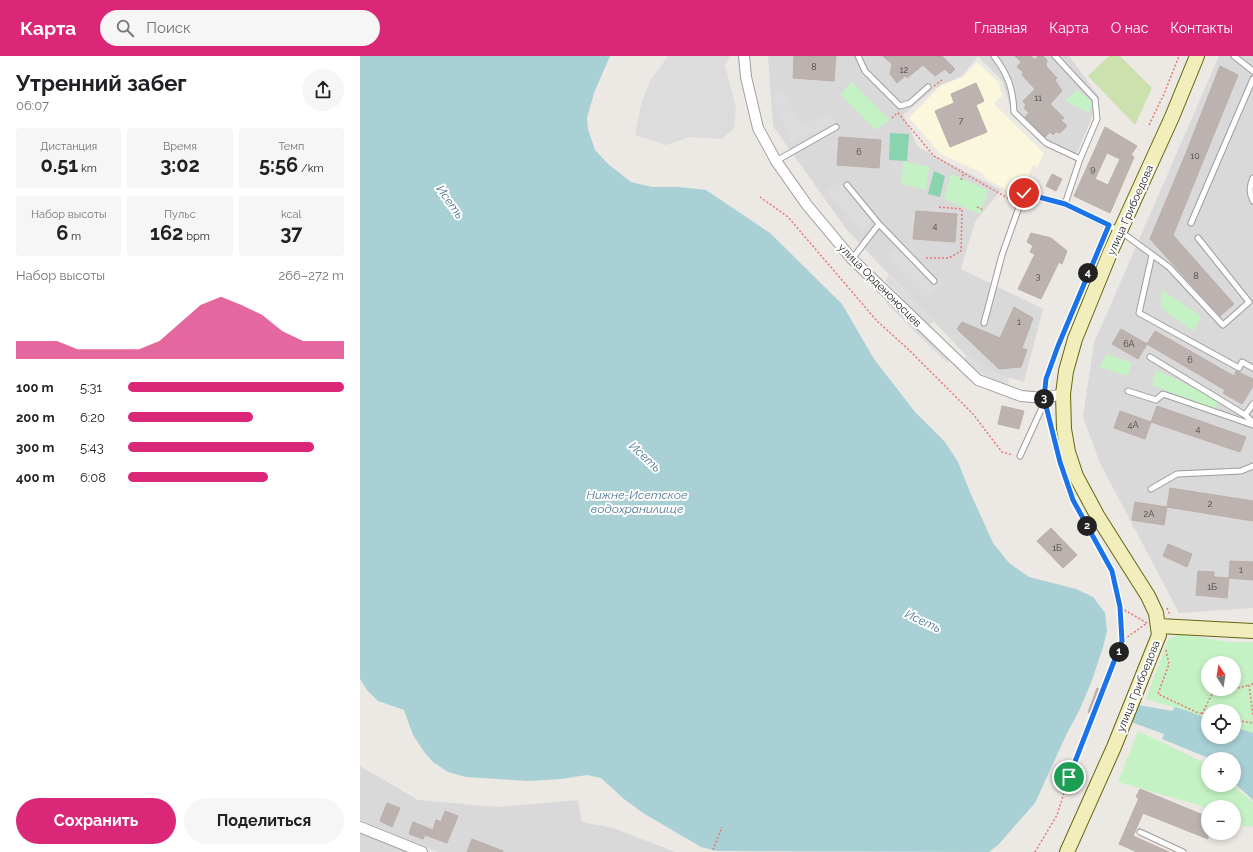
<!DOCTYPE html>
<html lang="ru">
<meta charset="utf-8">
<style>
:root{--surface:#fff;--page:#f6f6f6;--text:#202124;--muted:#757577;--accent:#db2777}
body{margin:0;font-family:Raleway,sans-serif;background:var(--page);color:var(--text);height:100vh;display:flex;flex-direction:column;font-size:15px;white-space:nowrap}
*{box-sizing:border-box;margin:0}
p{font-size:13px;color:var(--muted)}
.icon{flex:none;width:22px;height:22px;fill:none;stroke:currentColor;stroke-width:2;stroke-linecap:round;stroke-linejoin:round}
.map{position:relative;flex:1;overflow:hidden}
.details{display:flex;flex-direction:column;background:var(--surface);width:360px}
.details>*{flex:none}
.needle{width:26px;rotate:348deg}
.tools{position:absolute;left:841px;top:600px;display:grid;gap:8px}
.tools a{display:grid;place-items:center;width:40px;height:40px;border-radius:50%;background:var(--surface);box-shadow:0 2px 6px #0003;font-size:20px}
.pin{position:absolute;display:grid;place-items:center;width:34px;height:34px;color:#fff;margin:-17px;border:2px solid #fff;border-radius:50%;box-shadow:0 1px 4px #0007}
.km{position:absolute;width:20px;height:20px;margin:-10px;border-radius:50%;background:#222;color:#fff;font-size:11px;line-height:20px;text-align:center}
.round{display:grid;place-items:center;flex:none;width:42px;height:42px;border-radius:21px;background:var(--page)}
.overview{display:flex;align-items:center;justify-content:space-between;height:68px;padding:0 16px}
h1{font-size:22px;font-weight:700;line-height:30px}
.stats{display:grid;grid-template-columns:repeat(3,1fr);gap:6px;height:68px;padding:4px 16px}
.stats div{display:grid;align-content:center;border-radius:4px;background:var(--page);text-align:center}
.stats b{font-size:20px;font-weight:700}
.stats small{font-size:11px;font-weight:400}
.stats p{font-size:11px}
.chart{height:112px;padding:8px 16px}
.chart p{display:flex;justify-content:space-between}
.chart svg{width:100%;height:72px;margin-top:4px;fill:var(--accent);opacity:.7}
.action{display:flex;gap:8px;margin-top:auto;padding:8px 16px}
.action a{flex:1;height:46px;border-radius:24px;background:var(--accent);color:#fff;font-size:16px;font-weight:700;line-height:46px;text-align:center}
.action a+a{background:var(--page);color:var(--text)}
ul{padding:0 16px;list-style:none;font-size:13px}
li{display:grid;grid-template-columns:64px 48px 1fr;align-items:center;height:30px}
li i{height:10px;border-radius:5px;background:var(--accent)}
header{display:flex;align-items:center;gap:24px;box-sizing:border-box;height:56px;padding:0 20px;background:var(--accent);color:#fff}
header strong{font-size:19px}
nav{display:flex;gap:22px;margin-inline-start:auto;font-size:14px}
.search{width:280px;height:36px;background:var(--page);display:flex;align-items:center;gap:10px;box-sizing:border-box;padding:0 14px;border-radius:22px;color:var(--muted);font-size:15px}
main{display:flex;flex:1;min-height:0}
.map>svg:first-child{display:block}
</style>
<header>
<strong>Карта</strong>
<div class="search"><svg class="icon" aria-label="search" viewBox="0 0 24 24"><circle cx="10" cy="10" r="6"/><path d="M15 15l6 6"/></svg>Поиск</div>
<nav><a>Главная</a><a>Карта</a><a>О нас</a><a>Контакты</a></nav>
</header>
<main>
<section class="details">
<div class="overview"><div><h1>Утренний забег</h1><p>06:07</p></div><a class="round"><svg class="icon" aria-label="share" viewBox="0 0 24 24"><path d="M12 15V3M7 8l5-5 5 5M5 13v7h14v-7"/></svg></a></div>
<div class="stats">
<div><p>Дистанция</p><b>0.51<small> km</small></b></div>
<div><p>Время</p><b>3:02</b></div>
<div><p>Темп</p><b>5:56<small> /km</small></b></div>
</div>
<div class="stats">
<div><p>Набор высоты</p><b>6<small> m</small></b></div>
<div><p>Пульс</p><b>162<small> bpm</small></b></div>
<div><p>kcal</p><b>37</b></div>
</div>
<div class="chart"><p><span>Набор высоты</span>266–272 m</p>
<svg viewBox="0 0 160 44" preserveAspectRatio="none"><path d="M0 44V33L10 33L20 33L30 38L40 38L50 38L60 38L70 33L80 22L90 11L100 6L110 11L120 17L130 27L140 33L150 33L160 33V44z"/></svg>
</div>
<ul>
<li><b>100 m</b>5:31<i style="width:100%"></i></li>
<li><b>200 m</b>6:20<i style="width:58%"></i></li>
<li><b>300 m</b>5:43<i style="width:86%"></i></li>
<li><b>400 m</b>6:08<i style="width:65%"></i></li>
</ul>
<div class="action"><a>Сохранить</a><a>Поделиться</a></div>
</section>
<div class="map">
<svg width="893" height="796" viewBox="0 0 893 796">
<rect width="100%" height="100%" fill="#ece8e3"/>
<path fill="#dad9d9" d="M 408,0 L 618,0 L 602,20 L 574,33 L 543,59 L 558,91 L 641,134 L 615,166 L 601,213 L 683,253 L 664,326 L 620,314 L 487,174 L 413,70 Z
M 618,0 L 709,0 L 740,42 L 714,104 L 653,59 L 642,25 Z
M 859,0 L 893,0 L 893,552 L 819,557 L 740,407 L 723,361 L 734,287 Z
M 0,710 L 58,744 L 138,751 L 218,744 L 222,766 L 253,772 L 315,796 L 78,796 L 0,764 Z
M 0,775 L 50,796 L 0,796 Z"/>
<path fill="#fbf7dd" d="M 617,6 L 639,27 L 640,35 L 643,38 L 634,48 L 684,97 L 677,112 L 673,109 L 666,126 L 649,135 L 626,123 L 622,117 L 581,98 L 549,62 L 581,29 L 603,21 Z"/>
<path fill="#cce1ae" d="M 749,0 L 760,0 L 792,32 L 775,69 L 728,20 Z"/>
<path fill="#c5f2c4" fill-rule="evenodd" d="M 492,26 L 530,64 L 515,74 L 480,38 Z
M 717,34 L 732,46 L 729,57 L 705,45 Z
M 543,105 L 569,111 L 566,134 L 542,128 Z
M 591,118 L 628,134 L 620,158 L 584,143 Z
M 802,234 L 841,260 L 834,275 L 801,252 Z
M 747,298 L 772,307 L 767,320 L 740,311 Z
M 796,314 L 859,344 L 855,353 L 792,329 Z
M 820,578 L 869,586 L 893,586 L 893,677 L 874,671 L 874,655 L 848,655 L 848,662 L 786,643 L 808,584 ZM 848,607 L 874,607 L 874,633 L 848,633 Z
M 778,675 L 847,708 L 848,729 L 872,729 L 893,746 L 893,770 L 886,771 L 874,765 L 874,751 L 848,751 L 848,753 L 838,749 L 758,726 Z"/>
<path fill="#89d3ae" d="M 530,77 L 549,78 L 547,105 L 529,104 Z
M 574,115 L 585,120 L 580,141 L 568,138 Z"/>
<path fill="#dcdcdc" d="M 308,0 L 370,0 L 365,9 L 376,52 L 374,72 L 362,83 L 330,81 L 306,89 L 275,79 L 281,49 L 290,25 Z
M 423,36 L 441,69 L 471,58 L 476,67 L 431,86 L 412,40 Z
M 474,129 L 487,129 L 518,160 L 502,174 L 466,135 Z
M 538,192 L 547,203 L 559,204 L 583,227 L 566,242 L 530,205 L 531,197 Z
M 529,219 L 574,265 L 568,270 L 525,224 Z
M 529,243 L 591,303 L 587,307 L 525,246 Z
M 608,299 L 624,312 L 649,322 L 648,330 L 625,320 L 604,304 Z"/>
<path fill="#a8d0d5" d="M 0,0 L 250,0 L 234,37 L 227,62 L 228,73 L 235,94 L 248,108 L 271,126 L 292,131 L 319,131 L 346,134 L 410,177 L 482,248 L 514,303 L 555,356 L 585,386 L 598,406 L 610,436 L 633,487 L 649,507 L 669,521 L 716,533 L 733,541 L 745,557 L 747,575 L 743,591 L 731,627 L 719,655 L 707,677 L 675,747 L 638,789 L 629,796 L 357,795 L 341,791 L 283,757 L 264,743 L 241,722 L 227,719 L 201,723 L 170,725 L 106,721 L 88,716 L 73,706 L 65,697 L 53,679 L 44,654 L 18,645 L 7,634 L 0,623 Z
M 778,649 L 812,655 L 815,651 L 848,662 L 848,681 L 874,681 L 874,671 L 893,677 L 893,744 L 874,727 L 874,703 L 851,703 L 802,683 L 804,678 L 771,666 Z"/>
<path fill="#bcb3b0" stroke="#bcaea7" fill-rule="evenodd" d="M 434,0 L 476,0 L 474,25 L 433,22 Z
M 523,0 L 582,0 L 595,13 L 590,18 L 585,13 L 575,20 L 563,9 L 547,22 L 545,20 L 537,27 L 530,18 L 532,8 Z
M 655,0 L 671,0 L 675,4 L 678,0 L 683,0 L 687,4 L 686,10 L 697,22 L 695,24 L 702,35 L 690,48 L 704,62 L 701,64 L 707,70 L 700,77 L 696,76 L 693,79 L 690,76 L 685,81 L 665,61 L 669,57 L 664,52 L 666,49 L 663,45 L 675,33 L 662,19 L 663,16 L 657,11 L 661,6 Z
M 860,10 L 878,19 L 813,179 L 874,248 L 860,260 L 790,183 L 826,97 Z
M 616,27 L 624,45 L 616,49 L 627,76 L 590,91 L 575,55 L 594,47 L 591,38 Z
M 745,71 L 777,90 L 771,99 L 774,101 L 750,157 L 714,140 ZM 747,97 L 760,103 L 748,129 L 735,123 Z
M 479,81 L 521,84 L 519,112 L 477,109 Z
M 692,118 L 702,123 L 696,135 L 686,130 Z
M 556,155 L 597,158 L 595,186 L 553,183 Z
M 671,177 L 691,182 L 707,195 L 702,208 L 699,206 L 681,243 L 658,233 L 675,198 L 670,196 L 673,190 L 667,186 Z
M 654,251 L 673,262 L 662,292 L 667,294 L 661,311 L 639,313 L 597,273 L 602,266 L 640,282 Z
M 761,273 L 787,288 L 778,303 L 752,288 Z
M 795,275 L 874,320 L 876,315 L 893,323 L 893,330 L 882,348 L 863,337 L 865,334 L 787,288 Z
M 642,350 L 664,355 L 659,373 L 638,368 Z
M 797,350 L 886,381 L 880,396 L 791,366 Z
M 760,355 L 791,366 L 785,383 L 754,372 Z
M 810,432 L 893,445 L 893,465 L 807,451 Z
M 775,446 L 807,451 L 804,469 L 772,464 Z
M 691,472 L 717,499 L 703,512 L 677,485 Z
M 808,488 L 832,498 L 827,511 L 803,500 Z
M 870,505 L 893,506 L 893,524 L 869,522 Z
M 838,515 L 854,516 L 854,521 L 869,522 L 867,542 L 836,539 Z
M 737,632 L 746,636 L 736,660 L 728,656 Z
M 780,733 L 848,761 L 848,783 L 783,757 L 773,780 L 809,796 L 777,796 L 759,788 L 779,742 L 776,741 Z
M 27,747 L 40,752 L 32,771 L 20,765 Z
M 85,755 L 98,760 L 87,787 L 65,779 L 63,783 L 49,778 L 53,766 L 73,774 L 76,764 L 81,766 Z
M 112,783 L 143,795 L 143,796 L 107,796 Z"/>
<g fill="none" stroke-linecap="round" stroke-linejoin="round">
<defs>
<path id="lane" d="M 498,0 L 505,15 L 540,50 L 550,47 L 568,31
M 634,0 C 648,19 653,32 654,56 L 686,87 L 720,103 L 705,148
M 695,0 L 735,43 L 737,63 L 720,103
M 874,0 L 893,15
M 416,105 L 476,71
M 893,122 C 889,130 889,137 893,145
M 487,129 L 519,168 L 492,203
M 831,167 L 893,23
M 519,168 L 574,225
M 792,199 L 779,257 L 879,312 L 882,306 L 893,312
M 624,267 L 642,199 L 664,137 L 705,148 L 760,175 L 809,211 L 863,269 L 889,246 L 838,182
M 790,301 L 885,359 L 893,348
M 768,335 L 796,344 L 803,338 L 893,369
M 885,359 L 893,366
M 660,400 L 681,354 L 684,342
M 791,433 L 817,418 L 881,415 L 893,410
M 780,776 L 823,796"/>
<path id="street" d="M 384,0 L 386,21 L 398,72 L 416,105 L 447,149 L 492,203 L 618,324 L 661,340 L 684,342 L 703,338
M 0,771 L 62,796"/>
<path id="secondary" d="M 799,570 L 893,575
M 707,796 L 754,691 L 799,579 L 796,557 L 788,540 L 738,461 L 716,420 L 708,396 L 704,373 L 703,338 L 706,315 L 715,283 L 750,197 L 812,61 L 837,0"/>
</defs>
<use href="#lane" stroke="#9d9d9d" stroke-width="7"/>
<use href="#street" stroke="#9d9d9d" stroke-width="12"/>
<use href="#secondary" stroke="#656511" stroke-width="16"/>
<path stroke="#e97777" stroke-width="1.5" stroke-dasharray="2 2" stroke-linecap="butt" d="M 574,30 L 582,24
M 538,57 L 574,100 L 651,144
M 532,62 L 538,56
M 789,69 L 804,38 L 819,0
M 601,124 L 604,117
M 400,141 L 428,161 L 517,265 L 548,293 L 613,358 L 642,396 L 653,399
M 617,151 L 623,154
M 566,202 L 589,202 L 601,195 L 602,153 L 578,151
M 685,332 L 697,290 L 734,205
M 688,357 L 692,370
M 761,552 L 787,567 L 762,585
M 807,552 L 810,559
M 806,594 L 809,608 L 798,638 L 836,656 L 848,659
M 893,628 L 889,629 L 893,660
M 874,633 L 889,629
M 842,658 L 852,638 L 873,633
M 874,664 L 893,667
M 353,794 L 362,771
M 675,796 L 697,759 L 709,721 L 762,585 L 760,551 L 752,515 L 713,444 L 709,434"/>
<use href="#lane" stroke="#fff" stroke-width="5"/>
<use href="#street" stroke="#fff" stroke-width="10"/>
<use href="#secondary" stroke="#f1eebb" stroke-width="14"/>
</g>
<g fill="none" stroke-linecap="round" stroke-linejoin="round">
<defs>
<path id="route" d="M 664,137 L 705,148 L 749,169 L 698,290 L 686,323 L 684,342 L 700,406 L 713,444 L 752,515 L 760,551 L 762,585 L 709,721"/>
</defs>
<use href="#route" stroke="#fff" stroke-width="8"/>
<use href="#route" stroke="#1a73e8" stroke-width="5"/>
</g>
<g text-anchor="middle" stroke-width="4" stroke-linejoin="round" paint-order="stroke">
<g font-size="9" fill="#444241">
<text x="454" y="14">8</text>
<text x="544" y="17">12</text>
<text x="678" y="45">11</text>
<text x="601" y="68">7</text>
<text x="499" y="99">6</text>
<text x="835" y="103">10</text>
<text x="733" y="116">9</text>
<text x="575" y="173">4</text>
<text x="678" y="223">3</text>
<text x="836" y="223">8</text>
<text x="659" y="269">1</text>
<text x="769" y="291">6А</text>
<text x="830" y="307">6</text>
<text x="773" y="372">4А</text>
<text x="838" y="376">4</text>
<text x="850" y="451">2</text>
<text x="789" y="461">2А</text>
<text x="697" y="495">1Б</text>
<text x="881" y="517">1</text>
<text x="852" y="534">1Б</text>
</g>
<g font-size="11" fill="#1c1c1c" stroke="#fff">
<text transform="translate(770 154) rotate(-66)" y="4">улица Грибоедова</text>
<text transform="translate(520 229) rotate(45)" y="4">улица Орденоносцев</text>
<text transform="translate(778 630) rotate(-68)" y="4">улица Грибоедова</text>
</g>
<g font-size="12" font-style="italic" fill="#4d7792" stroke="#fff">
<text transform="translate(90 146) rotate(55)" y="4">Исеть</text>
<text transform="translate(285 401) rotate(43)" y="4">Исеть</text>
<text x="277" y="443">Нижне-Исетское<tspan x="277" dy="14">водохранилище</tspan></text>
<text transform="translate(563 565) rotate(25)" y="4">Исеть</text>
</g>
</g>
</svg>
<div class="tools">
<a><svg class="needle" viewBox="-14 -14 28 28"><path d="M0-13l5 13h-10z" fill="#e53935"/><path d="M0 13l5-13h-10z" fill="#757577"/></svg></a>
<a><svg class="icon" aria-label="locate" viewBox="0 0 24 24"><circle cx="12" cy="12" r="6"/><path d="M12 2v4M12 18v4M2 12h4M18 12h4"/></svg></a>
<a>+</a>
<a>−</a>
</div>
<div class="pin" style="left:709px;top:721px;background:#1e9e55"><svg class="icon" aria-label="arrive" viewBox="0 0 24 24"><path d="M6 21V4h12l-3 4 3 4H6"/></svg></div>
<div class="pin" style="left:664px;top:137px;background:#d93025"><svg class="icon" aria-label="check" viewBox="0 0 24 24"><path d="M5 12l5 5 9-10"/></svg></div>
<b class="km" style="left:759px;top:596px">1</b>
<b class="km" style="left:727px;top:470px">2</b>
<b class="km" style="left:684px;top:343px">3</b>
<b class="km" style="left:728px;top:217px">4</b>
</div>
</main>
